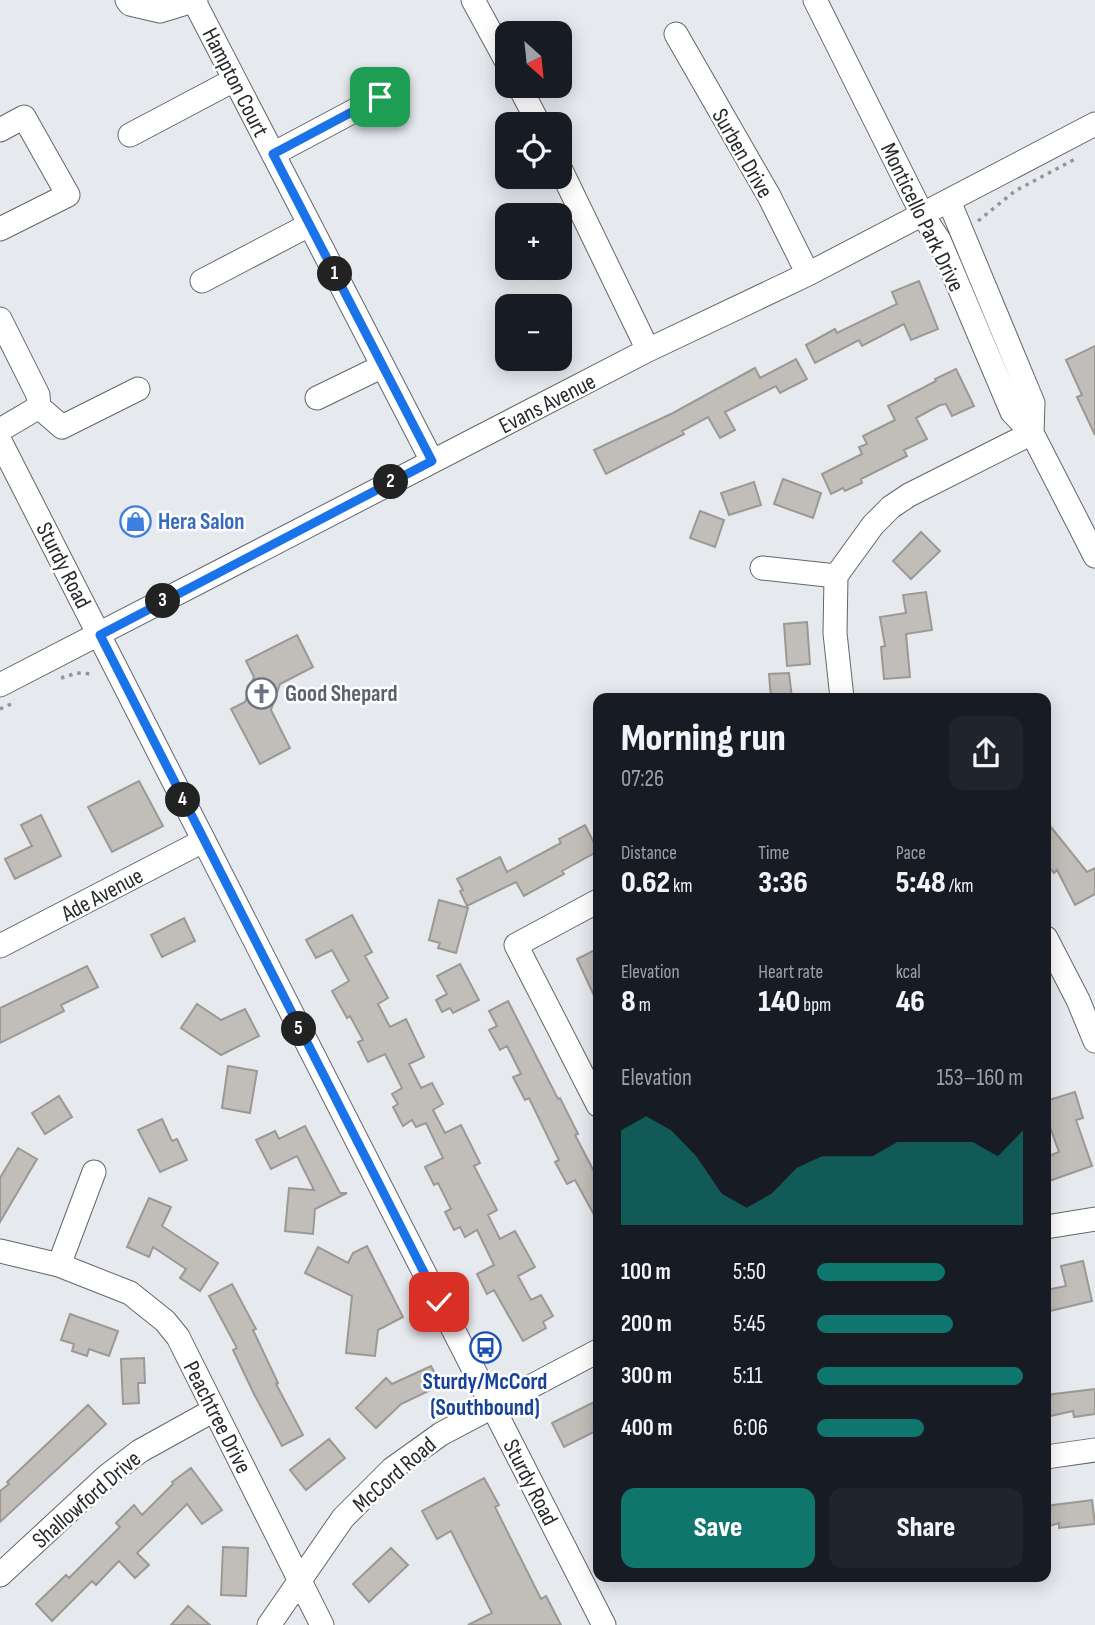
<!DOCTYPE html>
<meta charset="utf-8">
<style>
:root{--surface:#171b24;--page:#20242c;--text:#f1f3f6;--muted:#9ea1a6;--accent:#0f766e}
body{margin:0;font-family:"Sofia Sans Condensed",sans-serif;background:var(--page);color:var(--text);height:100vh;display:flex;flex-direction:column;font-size:26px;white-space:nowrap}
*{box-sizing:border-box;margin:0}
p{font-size:23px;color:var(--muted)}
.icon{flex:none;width:38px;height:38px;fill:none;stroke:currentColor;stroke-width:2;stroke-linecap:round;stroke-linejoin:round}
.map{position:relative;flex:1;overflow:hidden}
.panel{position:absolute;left:593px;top:693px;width:458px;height:889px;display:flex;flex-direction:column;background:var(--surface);border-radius:14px;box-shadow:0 4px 18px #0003}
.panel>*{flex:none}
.needle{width:46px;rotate:153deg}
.tools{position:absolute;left:495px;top:21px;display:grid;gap:14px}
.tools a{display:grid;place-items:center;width:77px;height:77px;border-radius:14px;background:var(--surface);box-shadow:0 4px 18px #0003;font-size:35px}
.pin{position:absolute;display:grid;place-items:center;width:60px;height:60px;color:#fff;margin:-30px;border-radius:14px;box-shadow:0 4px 10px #0006}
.km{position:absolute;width:35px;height:35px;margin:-18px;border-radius:50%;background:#222;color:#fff;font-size:19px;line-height:35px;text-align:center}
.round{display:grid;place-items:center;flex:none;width:74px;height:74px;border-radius:14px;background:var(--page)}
.headline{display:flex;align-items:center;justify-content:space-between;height:119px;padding:0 28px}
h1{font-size:38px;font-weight:800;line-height:52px}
.metrics{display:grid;grid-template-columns:repeat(3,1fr);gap:10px;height:119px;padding:7px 28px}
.metrics div{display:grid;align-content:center}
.metrics b{font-size:30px;font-weight:800}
.metrics small{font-size:19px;font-weight:400}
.metrics p{font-size:19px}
.chart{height:196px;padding:14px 28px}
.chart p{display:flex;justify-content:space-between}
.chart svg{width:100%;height:126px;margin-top:7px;fill:var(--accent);opacity:.7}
.button{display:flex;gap:14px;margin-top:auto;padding:14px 28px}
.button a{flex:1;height:80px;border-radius:14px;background:var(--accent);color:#fff;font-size:28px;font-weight:800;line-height:80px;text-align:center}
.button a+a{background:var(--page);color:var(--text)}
ul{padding:0 28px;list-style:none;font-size:23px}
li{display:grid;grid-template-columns:112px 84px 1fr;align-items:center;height:52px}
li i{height:18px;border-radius:9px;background:var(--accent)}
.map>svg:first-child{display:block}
</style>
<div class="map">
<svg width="1095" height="1625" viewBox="0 0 1095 1625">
<rect width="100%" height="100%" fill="#e6e9ee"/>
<path fill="#c1bdb9" stroke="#9c9894" stroke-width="2" d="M 919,281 L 938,329 L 911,340 L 904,324 L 862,346 L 859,340 L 815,363 L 806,345 L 835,329 L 837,333 L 897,304 L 892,292 Z
M 1095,346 L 1095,435 L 1077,397 L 1082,395 L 1066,360 Z
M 796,359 L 807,379 L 780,393 L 776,386 L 725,412 L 735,430 L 720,438 L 708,417 L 682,431 L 684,434 L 606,474 L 594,450 L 673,413 L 755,368 L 760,378 Z
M 956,369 L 974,406 L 952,416 L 946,404 L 940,405 L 916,418 L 927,439 L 904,450 L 907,456 L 861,479 L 862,483 L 845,491 L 843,488 L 831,494 L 822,474 L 862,454 L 859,447 L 867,444 L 863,436 L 895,420 L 888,406 L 936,381 L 935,379 Z
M 783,479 L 821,493 L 813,518 L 774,504 Z
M 754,482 L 761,505 L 729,515 L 721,493 Z
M 700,511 L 724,520 L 715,547 L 690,538 Z
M 921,532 L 940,551 L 911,579 L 893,561 Z
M 926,592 L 932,630 L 906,634 L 910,677 L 884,679 L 881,647 L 885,646 L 880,617 L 906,613 L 903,595 Z
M 807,622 L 810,664 L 787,666 L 784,624 Z
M 297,635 L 313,667 L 280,684 L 271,710 L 290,748 L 260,764 L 231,709 L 245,702 L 254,677 L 246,661 Z
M 789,673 L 792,698 L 771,698 L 769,674 Z
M 139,781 L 163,826 L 112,852 L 88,807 Z
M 41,815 L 61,856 L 15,879 L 5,859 L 32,846 L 21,825 Z
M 1046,821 L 1087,872 L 1095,868 L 1095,894 L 1075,905 L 1057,870 L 1054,873 L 1046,863 Z
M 585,825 L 598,851 L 562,871 L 564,874 L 524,896 L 516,882 L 467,906 L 460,891 L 463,890 L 457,879 L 500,857 L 507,872 L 561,843 L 559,839 Z
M 439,900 L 468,908 L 456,953 L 438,948 L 440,943 L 429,940 Z
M 352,915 L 372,952 L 365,956 L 388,998 L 378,1004 L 390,1027 L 406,1019 L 424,1057 L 409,1064 L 421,1088 L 432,1083 L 443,1104 L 433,1110 L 445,1133 L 461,1125 L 480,1163 L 474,1166 L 497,1210 L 488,1215 L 500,1239 L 515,1231 L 535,1267 L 518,1276 L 531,1300 L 541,1295 L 553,1316 L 543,1322 L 546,1328 L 523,1341 L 494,1290 L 487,1294 L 477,1274 L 494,1265 L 477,1230 L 465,1237 L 460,1227 L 454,1230 L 445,1212 L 451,1209 L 438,1183 L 434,1185 L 425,1167 L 443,1158 L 426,1123 L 416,1127 L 412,1120 L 403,1126 L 393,1107 L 398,1104 L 392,1094 L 402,1088 L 385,1054 L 368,1062 L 358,1042 L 363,1040 L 350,1016 L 347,1018 L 332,991 L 349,981 L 332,950 L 316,958 L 306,940 Z
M 184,918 L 195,941 L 162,957 L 151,935 Z
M 595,950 L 598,958 L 598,1004 L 577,959 Z
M 460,964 L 479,1000 L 453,1013 L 450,1008 L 442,1012 L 436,1000 L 447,994 L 437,976 Z
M 87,966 L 98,987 L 61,1005 L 64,1011 L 0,1043 L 0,1008 Z
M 508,1001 L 558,1099 L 560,1098 L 578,1134 L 575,1135 L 598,1179 L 598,1222 L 575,1180 L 567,1184 L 555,1162 L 559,1160 L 529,1098 L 525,1100 L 513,1077 L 521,1074 L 507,1046 L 500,1050 L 489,1030 L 497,1026 L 489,1011 Z
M 197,1004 L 221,1020 L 245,1009 L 259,1036 L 221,1055 L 181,1028 Z
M 228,1066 L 257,1071 L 250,1113 L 222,1108 Z
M 1075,1092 L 1083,1118 L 1076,1120 L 1092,1166 L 1046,1182 L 1046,1157 L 1059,1152 L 1046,1116 L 1046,1101 Z
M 59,1096 L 72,1117 L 45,1134 L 32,1113 Z
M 162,1119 L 172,1141 L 177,1139 L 187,1160 L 160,1172 L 138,1130 Z
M 305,1126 L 340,1193 L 347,1193 L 315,1209 L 313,1234 L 285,1231 L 289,1188 L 314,1190 L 297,1156 L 271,1169 L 256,1140 L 275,1131 L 279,1139 Z
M 18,1148 L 37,1159 L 0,1222 L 0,1178 Z
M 149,1198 L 171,1207 L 162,1226 L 218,1263 L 200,1291 L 180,1278 L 186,1269 L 153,1247 L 149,1257 L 127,1247 Z
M 367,1246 L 403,1317 L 378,1330 L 375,1356 L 346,1353 L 352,1296 L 305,1273 L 318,1247 L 348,1263 L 353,1253 Z
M 1083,1261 L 1092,1301 L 1046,1312 L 1046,1290 L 1066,1286 L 1061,1266 Z
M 232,1284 L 256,1329 L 253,1330 L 278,1383 L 276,1384 L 303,1435 L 282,1446 L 254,1394 L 233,1350 L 237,1348 L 209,1296 Z
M 70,1314 L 118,1331 L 109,1356 L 89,1349 L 87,1356 L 72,1351 L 74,1344 L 61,1340 Z
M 144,1358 L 145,1383 L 138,1383 L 139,1403 L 123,1404 L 121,1359 Z
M 431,1366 L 441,1385 L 401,1404 L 376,1428 L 356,1408 L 386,1378 L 392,1384 Z
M 1095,1389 L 1095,1414 L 1074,1417 L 1073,1411 L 1046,1417 L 1046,1395 Z
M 598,1400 L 598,1430 L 564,1447 L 552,1423 Z
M 88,1405 L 106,1424 L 0,1522 L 0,1491 L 9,1484 L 7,1482 Z
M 329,1439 L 345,1458 L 306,1490 L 290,1470 Z
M 191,1468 L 222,1510 L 202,1524 L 187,1504 L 137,1553 L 149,1565 L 135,1578 L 119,1561 L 96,1585 L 92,1581 L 52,1621 L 36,1604 L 66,1575 L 69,1578 L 120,1527 L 116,1523 L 134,1505 L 142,1515 L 173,1484 L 172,1482 Z
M 484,1478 L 499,1505 L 495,1507 L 541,1599 L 546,1596 L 561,1625 L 468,1625 L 492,1613 L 451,1531 L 437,1539 L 422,1511 Z
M 1092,1500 L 1095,1524 L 1059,1528 L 1059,1523 L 1046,1527 L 1046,1506 Z
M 223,1547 L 248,1548 L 246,1596 L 221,1595 Z
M 391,1548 L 408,1565 L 369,1602 L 353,1584 Z
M 188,1606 L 210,1625 L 171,1625 Z"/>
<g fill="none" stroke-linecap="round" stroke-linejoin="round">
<defs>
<path id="minor" d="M 127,0 L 130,4 L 160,11 L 196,0
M 473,0 L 508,64
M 815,0 L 922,214 L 939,240 L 1012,412 L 1032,433 L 1095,556
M 194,1 L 432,461
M 676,34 L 769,196 L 808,274
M 519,86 L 539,124
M 0,130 L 24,117 L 68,195 L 0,229
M 130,135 L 234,80
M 273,154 L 380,97
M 560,168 L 648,350
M 949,201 L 1033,403 L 1032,433
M 202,281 L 309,225
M 0,319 L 38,395 L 39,407 L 0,430
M 317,398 L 383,366
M 39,407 L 62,427 L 138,389
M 0,441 L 604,1625
M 762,568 L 836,576
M 0,685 L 648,350 L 808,274 L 1095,124
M 842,698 L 835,633 L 836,576 L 873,525 L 891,507 L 909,495 L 1032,433
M 598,901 L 516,945 L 598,1105
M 1046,938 L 1078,1000 L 1095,1041
M 0,946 L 203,841
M 1046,1227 L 1095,1219
M 0,1251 L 59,1265 L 130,1293 L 165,1321 L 178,1337 L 322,1625
M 59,1265 L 94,1172
M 1046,1457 L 1095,1450
M 0,1575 L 107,1476 L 140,1451 L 214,1410
M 269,1625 L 343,1518 L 392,1469 L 441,1434 L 598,1351"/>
</defs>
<use href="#minor" stroke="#63666a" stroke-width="25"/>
<path stroke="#939599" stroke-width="3.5" stroke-dasharray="3.5 5" stroke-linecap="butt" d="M 978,221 L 1015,191 L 1077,158
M 61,678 L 77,673 L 94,674
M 0,709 L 11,704"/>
<use href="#minor" stroke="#fff" stroke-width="23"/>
</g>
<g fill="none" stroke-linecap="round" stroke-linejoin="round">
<defs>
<path id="route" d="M 380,97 L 273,154 L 432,461 L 100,635 L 439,1302"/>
</defs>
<use href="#route" stroke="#fff" stroke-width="14"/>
<use href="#route" stroke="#1a73e8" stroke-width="9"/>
</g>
<defs>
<symbol id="shop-ring" viewBox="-11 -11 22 22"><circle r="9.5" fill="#fff" stroke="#3f7fe0" stroke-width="1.5"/><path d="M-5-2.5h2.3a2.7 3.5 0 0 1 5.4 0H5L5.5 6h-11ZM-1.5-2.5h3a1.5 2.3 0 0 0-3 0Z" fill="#3f7fe0"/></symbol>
<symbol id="church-ring" viewBox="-11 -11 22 22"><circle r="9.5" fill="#fff" stroke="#6b7280" stroke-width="1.5"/><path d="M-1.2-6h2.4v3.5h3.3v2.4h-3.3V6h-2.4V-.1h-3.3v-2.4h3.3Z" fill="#6b7280"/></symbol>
<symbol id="bus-ring" viewBox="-11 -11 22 22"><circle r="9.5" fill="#fff" stroke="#1a4fb4" stroke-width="1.5"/><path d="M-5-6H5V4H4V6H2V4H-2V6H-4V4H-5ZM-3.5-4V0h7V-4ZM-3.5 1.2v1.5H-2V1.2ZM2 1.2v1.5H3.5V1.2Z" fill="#1a4fb4"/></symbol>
</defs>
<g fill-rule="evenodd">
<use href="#shop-ring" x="118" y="504" width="35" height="35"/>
<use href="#church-ring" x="244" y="676" width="35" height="35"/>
<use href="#bus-ring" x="468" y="1330" width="35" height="35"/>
</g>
<g text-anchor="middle" stroke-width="5" stroke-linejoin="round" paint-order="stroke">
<g font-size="23" fill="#27292a" stroke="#fff">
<text transform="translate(236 82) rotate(63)" y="8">Hampton Court</text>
<text transform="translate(743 153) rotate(60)" y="8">Surben Drive</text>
<text transform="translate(923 217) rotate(64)" y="8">Monticello Park Drive</text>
<text transform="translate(547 403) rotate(-27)" y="8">Evans Avenue</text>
<text transform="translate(64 565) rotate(63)" y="8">Sturdy Road</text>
<text transform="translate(102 894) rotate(-28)" y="8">Ade Avenue</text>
<text transform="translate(218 1417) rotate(63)" y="8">Peachtree Drive</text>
<text transform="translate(394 1474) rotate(-41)" y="8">McCord Road</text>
<text transform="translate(531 1482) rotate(63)" y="8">Sturdy Road</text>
<text transform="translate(86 1499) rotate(-41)" y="8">Shallowford Drive</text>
</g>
<g font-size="23" font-weight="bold" fill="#366cbe" stroke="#fff" text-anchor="start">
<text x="158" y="529">Hera Salon</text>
</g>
<g font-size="23" font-weight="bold" fill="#5b616d" stroke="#fff" text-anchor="start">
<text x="285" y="701">Good Shepard</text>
</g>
<g font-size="23" font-weight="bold" fill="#164399" stroke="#fff">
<text x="485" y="1389">Sturdy/McCord<tspan x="485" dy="26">(Southbound)</tspan></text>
</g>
</g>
</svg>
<div class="tools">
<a><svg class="needle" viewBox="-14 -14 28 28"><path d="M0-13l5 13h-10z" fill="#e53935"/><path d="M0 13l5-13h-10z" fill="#9ea1a6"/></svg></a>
<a><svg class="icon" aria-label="locate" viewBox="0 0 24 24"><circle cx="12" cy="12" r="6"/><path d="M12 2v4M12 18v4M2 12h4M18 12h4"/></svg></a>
<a>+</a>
<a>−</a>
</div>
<div class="pin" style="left:380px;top:97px;background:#1e9e55"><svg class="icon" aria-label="arrive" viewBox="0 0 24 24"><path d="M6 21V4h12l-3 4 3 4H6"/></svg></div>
<div class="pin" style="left:439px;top:1302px;background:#d93025"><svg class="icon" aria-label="check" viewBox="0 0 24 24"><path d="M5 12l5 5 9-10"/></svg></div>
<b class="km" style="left:335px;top:274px">1</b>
<b class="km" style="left:391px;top:482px">2</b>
<b class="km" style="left:163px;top:601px">3</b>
<b class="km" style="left:183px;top:800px">4</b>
<b class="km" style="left:299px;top:1029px">5</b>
<section class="panel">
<div class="headline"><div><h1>Morning run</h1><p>07:26</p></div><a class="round"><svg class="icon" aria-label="share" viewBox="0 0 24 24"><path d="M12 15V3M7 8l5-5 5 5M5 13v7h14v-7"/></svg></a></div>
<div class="metrics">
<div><p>Distance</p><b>0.62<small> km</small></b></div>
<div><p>Time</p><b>3:36</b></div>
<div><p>Pace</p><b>5:48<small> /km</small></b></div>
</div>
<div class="metrics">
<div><p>Elevation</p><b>8<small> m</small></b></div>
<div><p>Heart rate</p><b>140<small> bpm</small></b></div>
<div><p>kcal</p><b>46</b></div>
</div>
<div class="chart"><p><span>Elevation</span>153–160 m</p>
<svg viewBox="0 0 160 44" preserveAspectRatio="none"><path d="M0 44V11L10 6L20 11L30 20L40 33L50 38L60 33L70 24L80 20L90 20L100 20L110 15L120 15L130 15L140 15L150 20L160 11V44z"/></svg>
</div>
<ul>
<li><b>100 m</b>5:50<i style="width:62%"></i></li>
<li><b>200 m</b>5:45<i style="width:66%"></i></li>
<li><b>300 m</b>5:11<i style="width:100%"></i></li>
<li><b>400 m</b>6:06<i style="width:52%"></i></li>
</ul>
<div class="button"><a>Save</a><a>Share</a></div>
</section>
</div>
